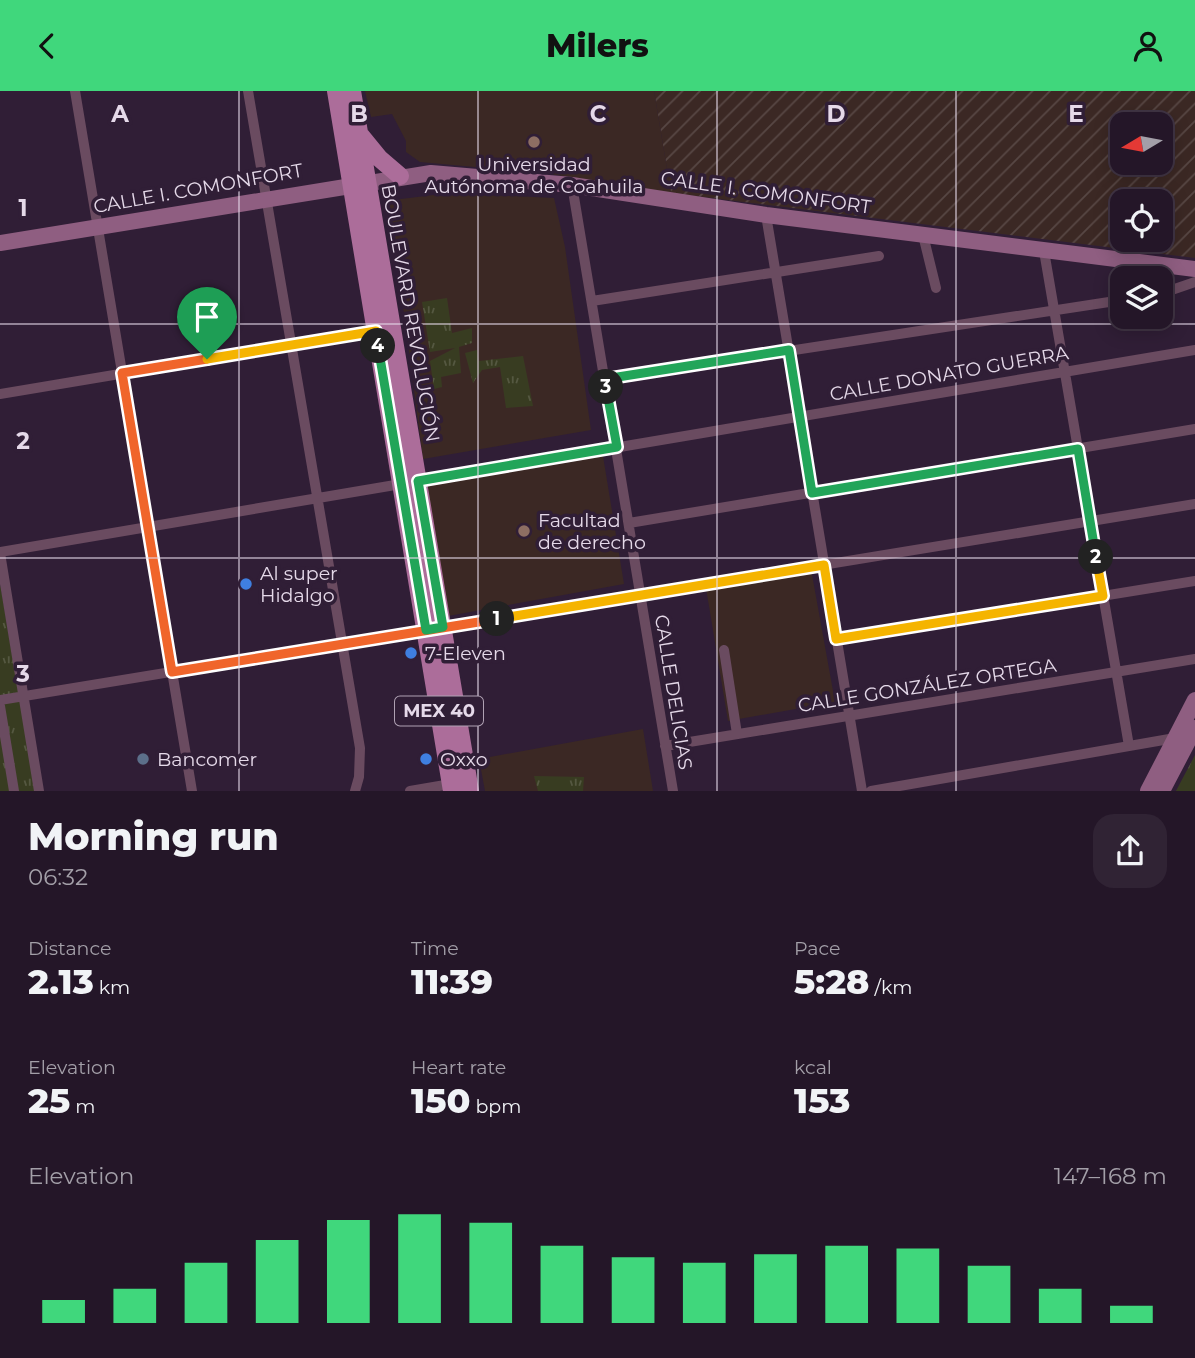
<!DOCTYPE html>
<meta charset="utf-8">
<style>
:root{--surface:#241628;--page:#302334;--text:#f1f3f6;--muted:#a39fa8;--line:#413545;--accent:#40d77c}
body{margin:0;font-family:Montserrat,sans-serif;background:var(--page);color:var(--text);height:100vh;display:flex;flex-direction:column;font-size:26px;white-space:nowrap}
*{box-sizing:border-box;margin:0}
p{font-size:23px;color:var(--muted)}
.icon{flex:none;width:38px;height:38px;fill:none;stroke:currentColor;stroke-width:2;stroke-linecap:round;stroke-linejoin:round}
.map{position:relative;height:700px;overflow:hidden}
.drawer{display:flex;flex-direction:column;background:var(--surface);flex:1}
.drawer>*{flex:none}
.needle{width:46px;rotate:260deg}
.controls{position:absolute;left:1110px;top:21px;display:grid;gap:14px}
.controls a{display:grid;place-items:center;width:63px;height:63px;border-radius:14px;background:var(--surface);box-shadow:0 4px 18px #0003,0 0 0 2px var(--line);font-size:35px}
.pin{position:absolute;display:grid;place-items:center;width:60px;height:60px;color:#fff;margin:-72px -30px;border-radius:50% 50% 50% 0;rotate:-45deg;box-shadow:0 0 7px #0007}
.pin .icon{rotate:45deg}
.km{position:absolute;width:35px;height:35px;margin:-18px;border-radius:50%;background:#222;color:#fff;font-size:19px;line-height:35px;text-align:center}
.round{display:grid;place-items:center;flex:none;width:74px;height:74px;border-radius:21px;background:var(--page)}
.summary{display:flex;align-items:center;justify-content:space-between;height:119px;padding:0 28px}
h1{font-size:38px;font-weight:800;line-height:52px}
.metrics{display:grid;grid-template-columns:repeat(3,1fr);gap:10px;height:119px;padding:7px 28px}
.metrics div{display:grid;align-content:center}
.metrics b{font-size:35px;font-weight:800}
.metrics small{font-size:19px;font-weight:400}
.metrics p{font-size:19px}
.chart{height:196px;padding:14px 28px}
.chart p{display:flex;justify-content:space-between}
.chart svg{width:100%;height:126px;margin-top:7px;stroke:var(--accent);stroke-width:6}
header{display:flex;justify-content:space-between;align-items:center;height:91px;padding:0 28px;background:var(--accent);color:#111;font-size:32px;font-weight:800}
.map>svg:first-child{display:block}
</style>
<header><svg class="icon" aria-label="back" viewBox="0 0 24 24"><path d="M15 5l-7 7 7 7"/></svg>Milers<svg class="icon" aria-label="person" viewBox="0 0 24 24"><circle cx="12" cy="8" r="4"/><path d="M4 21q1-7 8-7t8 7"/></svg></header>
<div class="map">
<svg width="1195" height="700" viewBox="0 0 1195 700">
<defs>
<pattern id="industrial-furrows" width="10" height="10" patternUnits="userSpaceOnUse" patternTransform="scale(1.75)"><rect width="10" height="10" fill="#3b2824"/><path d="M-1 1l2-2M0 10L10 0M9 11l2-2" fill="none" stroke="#574744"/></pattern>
<pattern id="park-tufts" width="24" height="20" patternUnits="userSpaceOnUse" patternTransform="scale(1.75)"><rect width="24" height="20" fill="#383c21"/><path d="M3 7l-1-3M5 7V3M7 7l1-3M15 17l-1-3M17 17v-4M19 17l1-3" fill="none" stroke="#555841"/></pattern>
</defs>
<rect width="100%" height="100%" fill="#301e36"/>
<path fill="url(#industrial-furrows)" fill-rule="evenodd" d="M 654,0 L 1195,0 L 1195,167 L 671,102 ZM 1122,33 L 1160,33 L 1160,72 L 1122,72 ZM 1122,110 L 1160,110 L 1160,149 L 1122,149 Z"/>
<path fill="#3b2824" d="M 365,0 L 654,0 L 671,102 L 551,83 L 420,71 L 406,61 L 406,50 L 392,23 L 371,26 Z
M 450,102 L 554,107 L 565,156 L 591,339 L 423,368 L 400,192 L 385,110 Z
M 602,359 L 624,493 L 448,525 L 424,388 Z
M 811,478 L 835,611 L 728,630 L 706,497 Z
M 643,638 L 653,700 L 485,700 L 479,668 Z"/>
<path fill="url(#park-tufts)" d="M 447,207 L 452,242 L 472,237 L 472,252 L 459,256 L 461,282 L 441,286 L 442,296 L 434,298 L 430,270 L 455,257 L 430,261 L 422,211 Z
M 477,259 L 479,270 L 523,265 L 533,315 L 506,317 L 500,276 L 482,279 L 473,292 L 465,262 Z
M 0,492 L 35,700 L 0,700 Z
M 1195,664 L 1195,700 L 1176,700 Z
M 534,685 L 584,686 L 583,700 L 538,700 Z"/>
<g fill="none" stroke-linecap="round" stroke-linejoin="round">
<path stroke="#6a4b60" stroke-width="10" d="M 75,0 L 192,700
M 248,0 L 360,657 L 359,686 L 355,700
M 572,94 L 673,700
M 766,124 L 862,700
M 923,144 L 936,197
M 1044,160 L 1129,655
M 1160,203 L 1195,191
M 592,210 L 879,165
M 605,288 L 1122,209
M 0,303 L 376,240
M 418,390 L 1195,259
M 629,432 L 1195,338
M 0,461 L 401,393
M 0,462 L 39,700
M 837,548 L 1195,490
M 724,559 L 737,643
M 0,609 L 1195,413
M 0,615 L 14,700
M 665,655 L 1195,568
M 410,700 L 451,693
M 871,700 L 1175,647"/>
<path stroke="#8f5e81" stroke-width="16" d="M 0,152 L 431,82 L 572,94 L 766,124 L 1195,178
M 1148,700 L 1195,609
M 1162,700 L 1195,637"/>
<path stroke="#ac6d9a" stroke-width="18" d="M 336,0 L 452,700
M 352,0 L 470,700
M 361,45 L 379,67 L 400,85"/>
</g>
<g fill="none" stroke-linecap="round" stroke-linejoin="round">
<defs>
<path id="split-1" d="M 207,268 L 122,282 L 172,581 L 497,528"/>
<path id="split-2" d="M 497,528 L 824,474 L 836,548 L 1103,505 L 1096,466"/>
<path id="split-3" d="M 606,296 L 605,288 L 789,259 L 812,402 L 1078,358 L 1096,466"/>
<path id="split-4" d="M 378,255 L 426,539 L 443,536 L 418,390 L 617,356 L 606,296"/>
<path id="split-5" d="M 207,268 L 376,240 L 378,255"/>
</defs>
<use href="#split-1" stroke="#fff" stroke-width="14"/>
<use href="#split-2" stroke="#fff" stroke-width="14"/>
<use href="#split-3" stroke="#fff" stroke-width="14"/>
<use href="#split-4" stroke="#fff" stroke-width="14"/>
<use href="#split-5" stroke="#fff" stroke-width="14"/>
<use href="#split-1" stroke="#f0652b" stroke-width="9"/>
<use href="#split-2" stroke="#f5b400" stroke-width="9"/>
<use href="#split-3" stroke="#22a559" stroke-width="9"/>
<use href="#split-4" stroke="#22a559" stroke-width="9"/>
<use href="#split-5" stroke="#f5b400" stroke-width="9"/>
</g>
<path fill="none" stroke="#e5d9e9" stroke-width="2" stroke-opacity="0.55" d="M 239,0 L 239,700M 478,0 L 478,700M 717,0 L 717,700M 956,0 L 956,700M 0,233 L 1195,233M 0,467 L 1195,467"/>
<g fill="#8d6e63" stroke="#301e36" stroke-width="2.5">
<circle cx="534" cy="51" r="7"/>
<circle cx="524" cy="440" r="7"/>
</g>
<g fill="#3f7fe0" stroke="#301e36" stroke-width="2.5">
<circle cx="246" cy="493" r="7"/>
<circle cx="411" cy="562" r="7"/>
<circle cx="426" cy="668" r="7"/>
</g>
<circle fill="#5c6f8a" stroke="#301e36" stroke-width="2.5" cx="143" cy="668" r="7"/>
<g text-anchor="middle" stroke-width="7" stroke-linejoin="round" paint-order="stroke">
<rect fill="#301e36" stroke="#afa1b3" stroke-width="2" x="395" y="605.5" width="88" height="29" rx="5"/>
<g font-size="18" font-weight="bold" fill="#e5d9e9">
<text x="439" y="626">MEX 40</text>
</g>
<g font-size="19" fill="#e5d9e9" stroke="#301e36" text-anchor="start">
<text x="534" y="80" text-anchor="middle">Universidad<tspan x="534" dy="22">Autónoma de Coahuila</tspan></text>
<text x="538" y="436">Facultad<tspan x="538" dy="22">de derecho</tspan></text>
<text x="260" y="489">Al super<tspan x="260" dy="22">Hidalgo</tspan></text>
<text x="425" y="569">7-Eleven</text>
<text x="157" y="675">Bancomer</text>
<text x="440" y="675">Oxxo</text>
</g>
<g font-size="19" fill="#e5d9e9" stroke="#301e36">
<text transform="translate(198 97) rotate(-10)" y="7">CALLE I. COMONFORT</text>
<text transform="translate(766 101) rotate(8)" y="7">CALLE I. COMONFORT</text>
<text transform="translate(411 222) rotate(80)" y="7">BOULEVARD REVOLUCIÓN</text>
<text transform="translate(949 282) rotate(-10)" y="7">CALLE DONATO GUERRA</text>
<text transform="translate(927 594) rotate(-9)" y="7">CALLE GONZÁLEZ ORTEGA</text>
<text transform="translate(674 601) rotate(81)" y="7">CALLE DELICIAS</text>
</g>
</g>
<g font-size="23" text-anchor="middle" font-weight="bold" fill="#e5d9e9" stroke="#301e36" stroke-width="7" stroke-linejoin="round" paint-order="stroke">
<text x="120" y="31">A</text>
<text x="359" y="31">B</text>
<text x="598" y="31">C</text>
<text x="836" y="31">D</text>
<text x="1076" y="31">E</text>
<text x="23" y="125">1</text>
<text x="23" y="358">2</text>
<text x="23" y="591">3</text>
</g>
</svg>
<div class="controls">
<a><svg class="needle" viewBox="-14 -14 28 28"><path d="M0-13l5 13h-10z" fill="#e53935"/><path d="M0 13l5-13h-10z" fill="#a39fa8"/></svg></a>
<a><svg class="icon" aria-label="locate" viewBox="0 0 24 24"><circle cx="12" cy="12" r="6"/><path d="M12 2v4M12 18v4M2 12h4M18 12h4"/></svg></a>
<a><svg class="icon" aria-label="layers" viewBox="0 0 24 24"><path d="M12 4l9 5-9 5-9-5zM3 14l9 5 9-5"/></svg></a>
</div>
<div class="pin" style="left:207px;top:268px;background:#1e9e55"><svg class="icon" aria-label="arrive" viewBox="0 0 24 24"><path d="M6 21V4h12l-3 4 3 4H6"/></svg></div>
<b class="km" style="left:497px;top:528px">1</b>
<b class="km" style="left:1096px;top:466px">2</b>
<b class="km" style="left:606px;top:296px">3</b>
<b class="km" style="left:378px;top:255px">4</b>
</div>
<section class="drawer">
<div class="summary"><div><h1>Morning run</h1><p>06:32</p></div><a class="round"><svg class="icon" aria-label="share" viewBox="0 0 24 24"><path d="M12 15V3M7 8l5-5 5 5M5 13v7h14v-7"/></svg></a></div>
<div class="metrics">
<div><p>Distance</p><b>2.13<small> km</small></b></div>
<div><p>Time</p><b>11:39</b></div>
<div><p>Pace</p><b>5:28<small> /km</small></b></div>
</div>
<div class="metrics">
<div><p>Elevation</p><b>25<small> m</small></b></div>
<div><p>Heart rate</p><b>150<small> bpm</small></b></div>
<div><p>kcal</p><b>153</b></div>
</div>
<div class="chart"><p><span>Elevation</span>147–168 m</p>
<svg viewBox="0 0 160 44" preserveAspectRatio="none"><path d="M5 44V36M15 44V32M25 44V23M35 44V15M45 44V8M55 44V6M65 44V9M75 44V17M85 44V21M95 44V23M105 44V20M115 44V17M125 44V18M135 44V24M145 44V32M155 44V38"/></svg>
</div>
</section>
